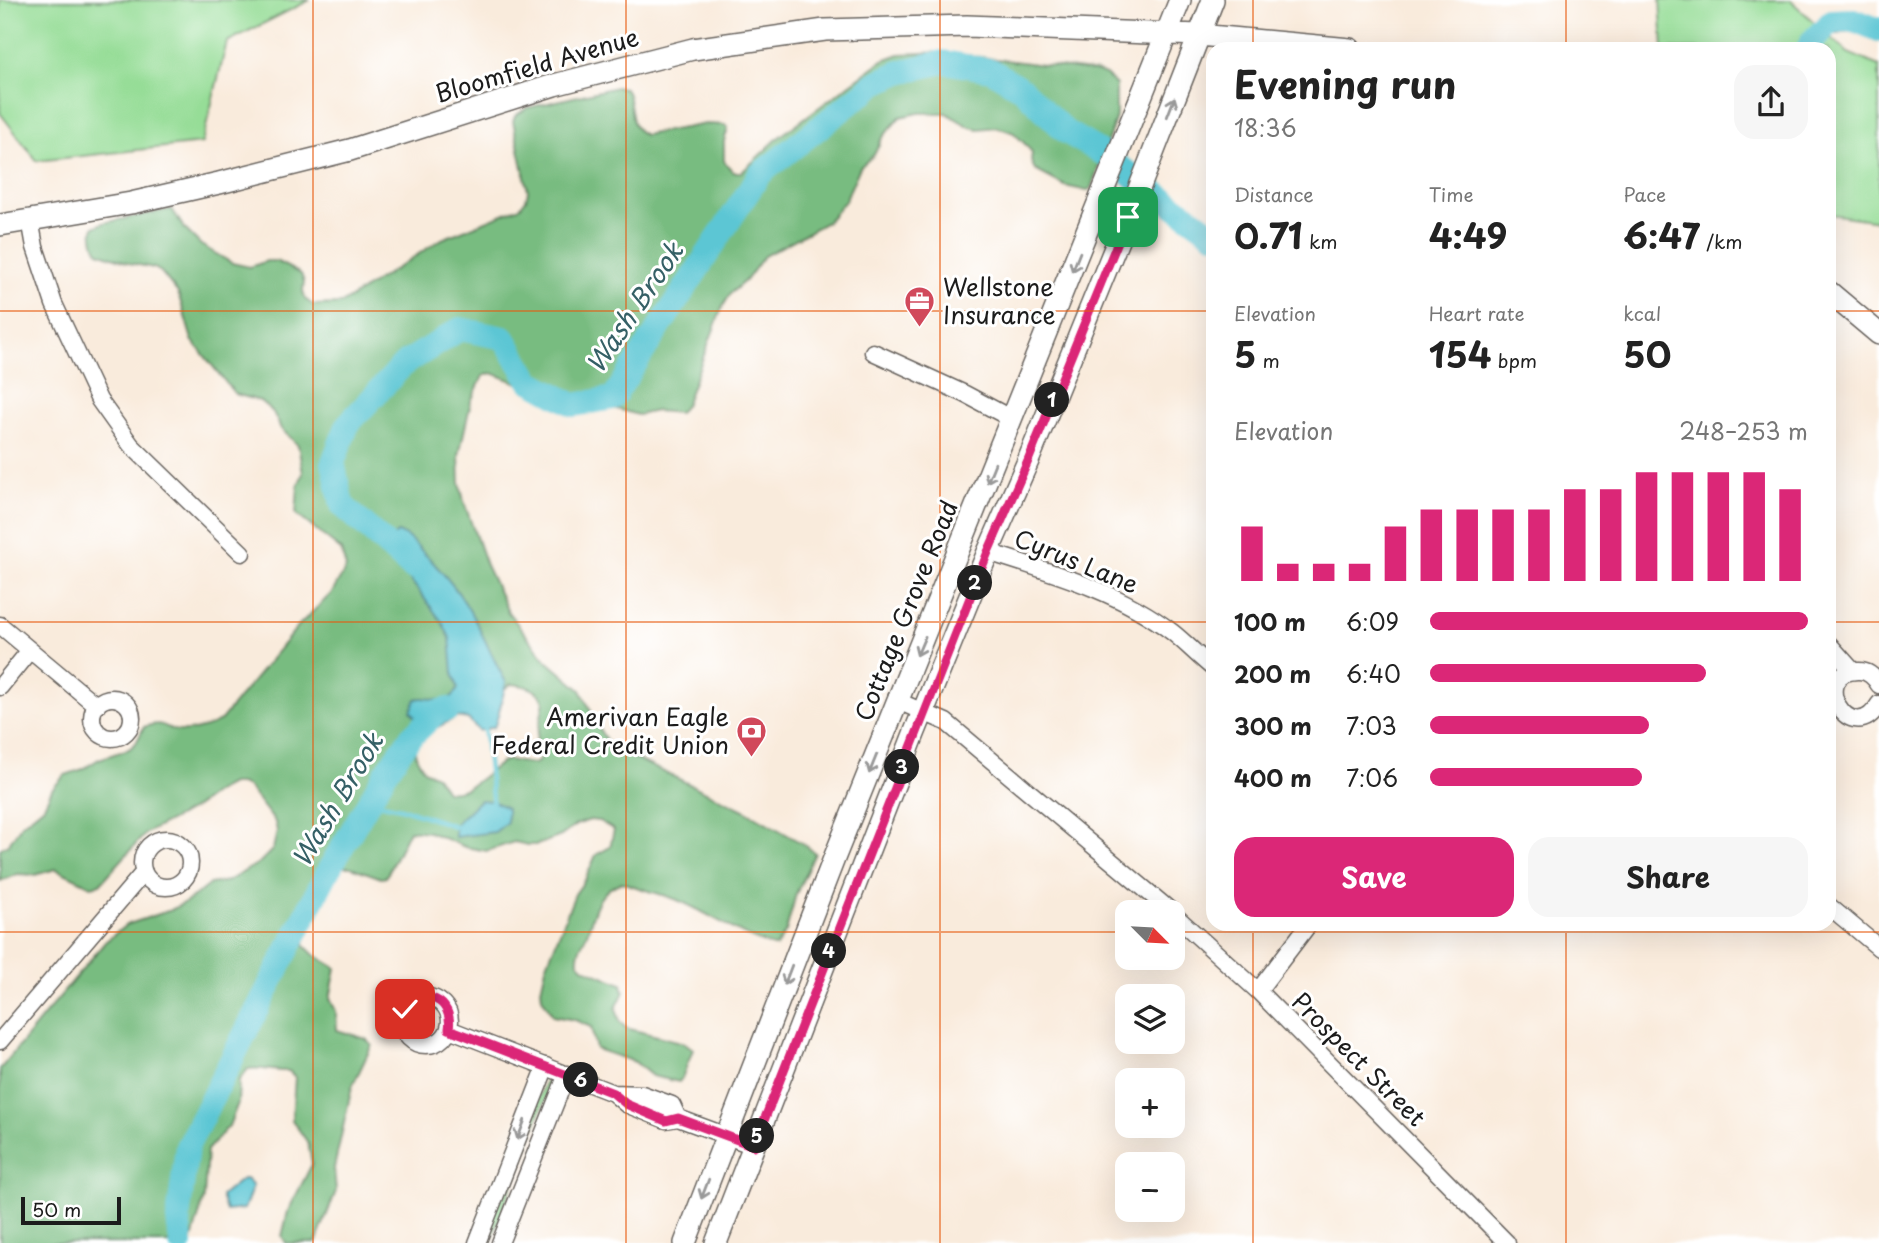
<!DOCTYPE html>
<meta charset="utf-8">
<style>
:root{--surface:#fff;--page:#f6f6f6;--text:#222;--muted:#767676;--accent:#db2777}
body{margin:0;font-family:"Playpen Sans",sans-serif;background:var(--page);color:var(--text);height:100vh;display:flex;flex-direction:column;font-size:26px;white-space:nowrap}
*{box-sizing:border-box;margin:0}
p{font-size:23px;color:var(--muted)}
.icon{flex:none;width:38px;height:38px;fill:none;stroke:currentColor;stroke-width:2;stroke-linecap:round;stroke-linejoin:round}
.map{position:relative;flex:1;overflow:hidden}
.side{position:absolute;left:1206px;top:42px;width:630px;height:889px;display:flex;flex-direction:column;background:var(--surface);border-radius:21px;box-shadow:0 7px 28px #0002}
.side>*{flex:none}
.needle{width:46px;rotate:114deg}
.controls{position:absolute;left:1115px;top:900px;display:grid;gap:14px}
.controls a{display:grid;place-items:center;width:70px;height:70px;border-radius:14px;background:var(--surface);box-shadow:0 7px 28px #0002;font-size:35px}
.scale{position:absolute;left:21px;bottom:18px;width:100px;box-sizing:border-box;padding-left:7px;border:4px solid #1c1c1c;border-top:0;font-size:19px;line-height:24px;white-space:nowrap;color:#1c1c1c;-webkit-text-stroke:5px #fff;paint-order:stroke}
.pin{position:absolute;display:grid;place-items:center;width:60px;height:60px;color:#fff;margin:-30px;border-radius:14px;box-shadow:0 4px 10px #0006}
.km{position:absolute;width:35px;height:35px;margin:-18px;border-radius:50%;background:#222;color:#fff;font-size:19px;line-height:35px;text-align:center}
.round{display:grid;place-items:center;flex:none;width:74px;height:74px;border-radius:21px;background:var(--page)}
.overview{display:flex;align-items:center;justify-content:space-between;height:119px;padding:0 28px}
h1{font-size:38px;font-weight:700;line-height:52px}
.figures{display:grid;grid-template-columns:repeat(3,1fr);gap:10px;height:119px;padding:7px 28px}
.figures div{display:grid;align-content:center}
.figures b{font-size:35px;font-weight:700}
.figures small{font-size:19px;font-weight:400}
.figures p{font-size:19px}
.chart{height:196px;padding:14px 28px}
.chart p{display:flex;justify-content:space-between}
.chart svg{width:100%;height:126px;margin-top:7px;stroke:var(--accent);stroke-width:6}
.primary-button{display:flex;gap:14px;margin-top:auto;padding:14px 28px}
.primary-button a{flex:1;height:80px;border-radius:21px;background:var(--accent);color:#fff;font-size:28px;font-weight:700;line-height:80px;text-align:center}
.primary-button a+a{background:var(--page);color:var(--text)}
ul{padding:0 28px;list-style:none;font-size:23px}
li{display:grid;grid-template-columns:112px 84px 1fr;align-items:center;height:52px}
li i{height:18px;border-radius:9px;background:var(--accent)}
.map>svg:first-child{display:block}
</style>
<div class="map">
<svg width="1879" height="1243" viewBox="0 0 1879 1243">
<rect width="100%" height="100%" fill="#fff"/>
<filter id="ink" filterUnits="userSpaceOnUse"><feTurbulence type="fractalNoise" baseFrequency=".0143" numOctaves="2"/><feDisplacementMap in="SourceGraphic" scale="14" xChannelSelector="R" yChannelSelector="G"/><feConvolveMatrix kernelMatrix="1 2 1 2 8 2 1 2 1" color-interpolation-filters="sRGB"/></filter>
<filter id="wash" filterUnits="userSpaceOnUse"><feTurbulence type="fractalNoise" baseFrequency=".00686" numOctaves="4" result="noise"/><feDisplacementMap in="SourceGraphic" scale="28" xChannelSelector="R" yChannelSelector="G"/><feGaussianBlur stdDeviation="1.57" result="paint"/><feColorMatrix in="noise" values="0 0 0 0 0 0 0 0 0 0 0 0 0 0 0 0 0 1.4 0 .05"/><feComposite in="paint" operator="in"/></filter>
<g filter="url(#wash)">
<rect width="100%" height="100%" fill="#f9ebdc"/>
<path fill="#96dd97" stroke="#597c5a" stroke-width="2" d="M 0,0 L 310,0 L 227,42 L 202,143 L 37,161 L 0,113 Z
M 1660,0 L 1790,0 L 1848,53 L 1879,66 L 1879,221 L 1829,214 L 1829,49 L 1663,49 Z
M 545,1082 L 549,1083 L 550,1087 L 490,1243 L 480,1243 Z"/>
<path fill="#78bc80" stroke="#4a6c4e" stroke-width="2" fill-rule="evenodd" d="M 942,52 L 1098,72 L 1106,75 L 1116,85 L 1116,117 L 1091,188 L 1087,191 L 1065,186 L 1035,170 L 1031,161 L 1032,153 L 1027,146 L 1014,133 L 1006,130 L 997,127 L 978,129 L 970,127 L 946,113 L 919,113 L 900,117 L 882,138 L 874,155 L 860,167 L 845,201 L 827,222 L 764,256 L 748,278 L 731,293 L 722,308 L 685,405 L 679,413 L 656,411 L 638,415 L 585,400 L 557,402 L 526,386 L 492,373 L 483,376 L 471,401 L 459,455 L 460,483 L 464,502 L 486,565 L 508,612 L 547,661 L 581,690 L 601,732 L 611,747 L 746,811 L 805,845 L 815,853 L 796,894 L 786,931 L 776,947 C 740,937 710,913 675,899 C 658,893 640,889 622,882 C 595,892 595,912 586,936 C 582,945 577,951 578,962 L 584,968 L 622,984 L 624,992 L 616,1008 L 620,1022 L 626,1028 L 685,1043 L 693,1049 L 682,1078 L 679,1082 L 652,1076 L 635,1062 L 596,1049 L 591,1027 L 575,1020 L 553,1016 L 542,998 L 541,989 L 546,967 L 575,894 L 585,880 L 596,855 L 610,847 L 614,830 L 599,821 L 590,820 L 576,825 L 561,836 L 537,845 L 528,845 L 514,842 L 487,851 L 465,847 L 429,832 L 409,830 L 386,877 L 381,878 L 351,867 L 342,867 C 335,875 333,883 328,892 C 319,908 312,923 305,940 L 304,945 L 313,954 L 336,968 L 330,999 L 336,1011 L 337,1030 L 366,1039 L 372,1045 L 352,1087 L 334,1168 L 336,1191 L 316,1243 L 286,1243 L 282,1236 L 288,1211 L 312,1164 L 308,1143 L 292,1120 L 295,1077 L 289,1071 C 274,1072 261,1067 248,1069 L 239,1080 L 238,1103 L 229,1126 L 207,1150 L 204,1198 L 191,1243 L 0,1243 L 0,1069 L 105,942 L 126,925 L 171,910 L 188,901 L 210,884 L 228,881 L 260,862 L 273,849 L 277,831 L 275,822 L 248,787 L 240,784 L 231,784 L 216,792 L 193,809 L 146,833 L 100,884 L 91,886 L 56,869 L 35,875 L 18,874 L 0,881 L 0,849 L 9,843 L 22,824 L 44,806 L 52,789 L 65,775 L 83,769 L 99,759 L 129,749 L 136,743 L 144,727 C 166,719 165,731 182,731 C 191,732 212,726 220,721 L 299,625 L 332,593 L 346,568 L 341,550 L 296,514 L 298,486 L 303,473 L 298,445 L 281,429 L 273,412 L 260,401 L 235,394 L 192,340 L 178,293 L 161,272 L 154,268 L 129,263 L 99,252 C 94,248 91,232 94,227 L 103,223 L 172,209 L 184,228 L 201,245 L 232,263 L 250,267 L 267,261 L 276,261 L 301,274 L 304,282 L 303,291 L 305,299 L 313,305 L 341,304 L 442,239 L 520,207 L 526,199 L 528,191 L 513,121 L 515,116 L 527,108 L 616,87 L 625,88 C 635,104 626,125 644,135 L 706,124 L 725,125 L 728,128 L 724,141 L 724,161 L 733,172 L 742,172 L 779,137 L 883,60 L 899,54 ZM 511,684 C 524,685 539,689 544,701 L 536,742 L 542,754 L 538,762 L 533,764 L 506,760 C 486,770 471,795 446,791 L 436,776 L 424,770 L 417,758 L 412,741 L 434,720 L 468,716 Z"/>
<path fill="#5bc6d4" stroke="#3c7178" stroke-width="2" d="M 1849,17 L 1879,21 L 1879,33 C 1858,29 1825,29 1813,49 L 1801,49 L 1809,37 Z
M 397,533 C 407,534 415,544 423,552 C 438,567 454,585 465,603 C 481,628 491,656 506,682 C 505,687 497,723 494,727 L 479,731 L 468,719 L 457,717 L 428,732 L 411,711 L 416,699 C 431,694 448,710 458,688 L 453,673 L 450,638 L 442,622 L 408,577 L 389,557 L 389,541 Z
M 480,800 L 493,801 L 507,808 L 507,822 L 495,832 L 455,837 L 455,824 Z
M 242,1179 L 246,1179 L 253,1186 L 244,1209 L 226,1211 L 221,1196 Z"/>
<g fill="none" stroke-linecap="round" stroke-linejoin="round">
<path stroke="#5bc6d4" stroke-width="4.5" d="M 484,727 L 493,806
M 369,801 L 401,808 L 460,828"/>
<path stroke="#5bc6d4" stroke-width="24" d="M 1808,49 L 1811,42 L 1832,21 L 1854,20 L 1879,30
M 412,568 L 342,505 L 333,462 L 348,424 L 404,364 L 460,329 L 504,338 L 530,381 L 574,405 L 613,398 L 760,174 L 876,83 L 900,72 L 943,62 L 991,70 L 1022,89 L 1066,132 L 1097,150 L 1213,234
M 181,1243 L 178,1219 L 187,1147 L 328,871 L 385,774 L 410,738 L 437,712 L 449,709"/>
</g>
</g>
<g filter="url(#ink)">
<g fill="none" stroke-linecap="round" stroke-linejoin="round">
<defs>
<path id="minor" d="M 30,219 L 35,247 L 54,304 L 99,400 L 131,445 L 242,553
M 873,352 L 965,394 L 1012,419
M 988,552 C 1050,572 1119,591 1172,632 C 1186,643 1199,657 1213,668
M 0,625 L 97,706
M 1829,644 L 1853,671
M 1879,685 C 1874,676 1867,670 1857,671 C 1806,673 1851,752 1879,704
M 0,687 L 30,650
M92 718a20 20 0 1 1 40 0a20 20 0 1 1-40 0Z
M 898,701 L 946,722 L 1172,912
M142 863a24 24 0 1 1 48 0a24 24 0 1 1-48 0Z
M 1829,906 L 1879,948
M 1172,913 L 1258,991 L 1507,1243
M 1258,991 L 1309,924
M402 1021a24 24 0 1 1 48 0a24 24 0 1 1-48 0Z
M 449,1029 L 613,1093 L 642,1094 L 672,1105 L 678,1118
M 0,1041 L 144,872
M 613,1093 L 626,1104 L 666,1120 L 678,1118 L 754,1146
M 477,1243 L 546,1066
M 500,1243 L 567,1074"/>
<path id="major" d="M 0,225 L 131,203 L 219,183 L 350,150 L 554,85 L 693,49 L 825,30 L 967,26 L 1199,35 L 1350,49
M 1829,292 L 1879,334
M 685,1243 L 835,856 L 1180,0
M 716,1243 L 914,734 L 988,552 L 1028,461 L 1137,194 L 1213,0"/>
</defs>
<use href="#minor" stroke="#69645f" stroke-width="19"/>
<use href="#major" stroke="#69645f" stroke-width="24"/>
<use href="#minor" stroke="#fff" stroke-width="16"/>
<use href="#major" stroke="#fff" stroke-width="21"/>
</g>
<defs><path id="oneway-shaft" d="M-6 0H5M1.5-3L5.5 0L1.5 3" fill="none" stroke-width="1.6" stroke-linecap="round" stroke-linejoin="round" transform="scale(1.75)"/></defs>
<g stroke="#999">
<use href="#oneway-shaft" transform="translate(1171 107) rotate(-69)"/>
<use href="#oneway-shaft" transform="translate(1076 262) rotate(112)"/>
<use href="#oneway-shaft" transform="translate(991 473) rotate(112)"/>
<use href="#oneway-shaft" transform="translate(921 646) rotate(113)"/>
<use href="#oneway-shaft" transform="translate(873 764) rotate(112)"/>
<use href="#oneway-shaft" transform="translate(788 975) rotate(111)"/>
<use href="#oneway-shaft" transform="translate(521 1130) rotate(111)"/>
<use href="#oneway-shaft" transform="translate(705 1189) rotate(111)"/>
</g>
</g>
<g fill="none" stroke-linecap="round" stroke-linejoin="round" filter="url(#ink)">
<defs>
<path id="route" d="M 405,1009 C 423,986 454,1000 449,1029 L 613,1093 L 626,1104 L 666,1121 L 678,1118 L 754,1146 L 988,552 L 1028,461 L 1128,217"/>
</defs>
<use href="#route" stroke="#fff" stroke-width="14"/>
<use href="#route" stroke="#db2777" stroke-width="9"/>
</g>
<path fill="none" stroke="#e8590c" stroke-width="2" stroke-opacity="0.55" d="M 313,0 L 313,1243M 626,0 L 626,1243M 940,0 L 940,1243M 1253,0 L 1253,49M 1566,0 L 1566,49M 0,311 L 1213,311M 1829,311 L 1879,311M 0,622 L 1213,622M 1829,622 L 1879,622M 1253,924 L 1253,1243M 1566,924 L 1566,1243M 0,932 L 1127,932M 1172,932 L 1879,932"/>
<defs>
<symbol id="office-pin" viewBox="-11 -11 22 30"><path d="M0 17L-7.5 6A9.5 9.5 0 1 1 7.5 6Z" fill="#d1495b" stroke="#fff"/><path d="M-6-3h4V-5.5h4V-3h4V5H-6ZM-1-4.5V-3h2v-1.5ZM-6 0V1H6V0Z" fill="#fff"/></symbol>
<symbol id="bank-pin" viewBox="-11 -11 22 30"><path d="M0 17L-7.5 6A9.5 9.5 0 1 1 7.5 6Z" fill="#d1495b" stroke="#fff"/><path d="M-6-4H6V4H-6ZM0-2.3a2.3 2.3 0 1 0 0 4.6a2.3 2.3 0 1 0 0-4.6Z" fill="#fff"/></symbol>
</defs>
<g fill-rule="evenodd">
<use href="#office-pin" x="902" y="284" width="35" height="47"/>
<use href="#bank-pin" x="734" y="714" width="35" height="47"/>
</g>
<g text-anchor="middle" stroke-width="6" stroke-linejoin="round" paint-order="stroke">
<g font-size="24" fill="#1c1c1c" stroke="#fff">
<text transform="translate(537 66) rotate(-16)" y="8">Bloomfield Avenue</text>
<text transform="translate(1076 562) rotate(22)" y="8">Cyrus Lane</text>
<text transform="translate(907 611) rotate(-68)" y="8">Cottage Grove Road</text>
<text transform="translate(1358 1060) rotate(45)" y="8">Prospect Street</text>
</g>
<g font-size="24" fill="#1c1c1c" stroke="#fff" text-anchor="start">
<text x="943" y="296">Wellstone<tspan x="943" dy="28">Insurance</tspan></text>
<text x="729" y="726" text-anchor="end">Amerivan Eagle<tspan x="729" dy="28">Federal Credit Union</tspan></text>
</g>
<g font-size="26" font-style="italic" fill="#356066" stroke="#fff">
<text transform="translate(635 308) rotate(-56)" y="9">Wash Brook</text>
<text transform="translate(338 800) rotate(-59)" y="9">Wash Brook</text>
</g>
</g>
</svg>
<div class="controls">
<a><svg class="needle" viewBox="-14 -14 28 28"><path d="M0-13l5 13h-10z" fill="#e53935"/><path d="M0 13l5-13h-10z" fill="#767676"/></svg></a>
<a><svg class="icon" aria-label="layers" viewBox="0 0 24 24"><path d="M12 4l9 5-9 5-9-5zM3 14l9 5 9-5"/></svg></a>
<a>+</a>
<a>−</a>
</div>
<div class="scale">50 m</div>
<div class="pin" style="left:1128px;top:217px;background:#1e9e55"><svg class="icon" aria-label="arrive" viewBox="0 0 24 24"><path d="M6 21V4h12l-3 4 3 4H6"/></svg></div>
<div class="pin" style="left:405px;top:1009px;background:#d93025"><svg class="icon" aria-label="check" viewBox="0 0 24 24"><path d="M5 12l5 5 9-10"/></svg></div>
<b class="km" style="left:1052px;top:400px">1</b>
<b class="km" style="left:975px;top:583px">2</b>
<b class="km" style="left:902px;top:767px">3</b>
<b class="km" style="left:829px;top:951px">4</b>
<b class="km" style="left:757px;top:1136px">5</b>
<b class="km" style="left:581px;top:1080px">6</b>
<section class="side">
<div class="overview"><div><h1>Evening run</h1><p>18:36</p></div><a class="round"><svg class="icon" aria-label="share" viewBox="0 0 24 24"><path d="M12 15V3M7 8l5-5 5 5M5 13v7h14v-7"/></svg></a></div>
<div class="figures">
<div><p>Distance</p><b>0.71<small> km</small></b></div>
<div><p>Time</p><b>4:49</b></div>
<div><p>Pace</p><b>6:47<small> /km</small></b></div>
</div>
<div class="figures">
<div><p>Elevation</p><b>5<small> m</small></b></div>
<div><p>Heart rate</p><b>154<small> bpm</small></b></div>
<div><p>kcal</p><b>50</b></div>
</div>
<div class="chart"><p><span>Elevation</span>248–253 m</p>
<svg viewBox="0 0 160 44" preserveAspectRatio="none"><path d="M5 44V25M15 44V38M25 44V38M35 44V38M45 44V25M55 44V19M65 44V19M75 44V19M85 44V19M95 44V12M105 44V12M115 44V6M125 44V6M135 44V6M145 44V6M155 44V12"/></svg>
</div>
<ul>
<li><b>100 m</b>6:09<i style="width:100%"></i></li>
<li><b>200 m</b>6:40<i style="width:73%"></i></li>
<li><b>300 m</b>7:03<i style="width:58%"></i></li>
<li><b>400 m</b>7:06<i style="width:56%"></i></li>
</ul>
<div class="primary-button"><a>Save</a><a>Share</a></div>
</section>
</div>
